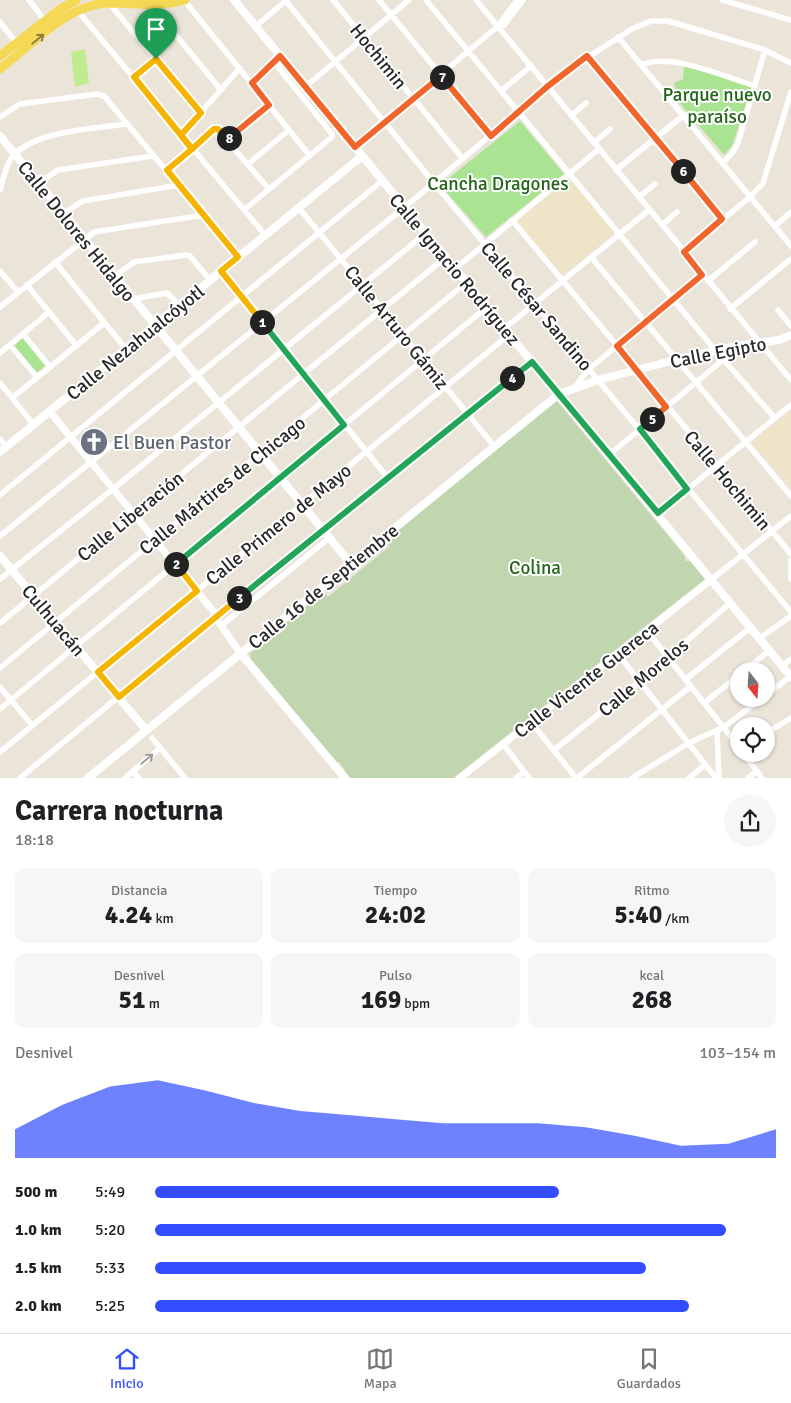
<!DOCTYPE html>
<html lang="es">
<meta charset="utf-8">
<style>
:root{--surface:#fff;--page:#f6f6f6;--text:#202124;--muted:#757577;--line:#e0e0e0;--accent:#324cff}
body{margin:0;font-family:Signika,sans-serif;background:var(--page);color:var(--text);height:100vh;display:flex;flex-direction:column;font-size:19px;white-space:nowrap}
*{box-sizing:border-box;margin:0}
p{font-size:16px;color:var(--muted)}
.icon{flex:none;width:28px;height:28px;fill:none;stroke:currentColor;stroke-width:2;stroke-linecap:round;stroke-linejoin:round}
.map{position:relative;height:778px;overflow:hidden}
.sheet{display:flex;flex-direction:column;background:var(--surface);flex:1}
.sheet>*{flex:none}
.needle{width:32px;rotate:163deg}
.tools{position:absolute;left:730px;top:662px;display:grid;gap:10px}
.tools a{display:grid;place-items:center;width:45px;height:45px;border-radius:50%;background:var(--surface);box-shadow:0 1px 4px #0004;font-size:25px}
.pin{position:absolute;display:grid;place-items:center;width:42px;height:42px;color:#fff;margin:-51px -21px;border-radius:50% 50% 50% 0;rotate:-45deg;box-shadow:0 0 5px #0007}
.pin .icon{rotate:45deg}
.km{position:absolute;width:25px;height:25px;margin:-12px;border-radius:50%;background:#222;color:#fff;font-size:14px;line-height:25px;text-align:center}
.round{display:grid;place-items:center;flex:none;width:52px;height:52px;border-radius:26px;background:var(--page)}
.overview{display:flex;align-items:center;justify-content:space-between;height:85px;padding:0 15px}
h1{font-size:28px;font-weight:700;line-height:38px}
.stats{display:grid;grid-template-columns:repeat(3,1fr);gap:8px;height:85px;padding:5px 15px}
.stats div{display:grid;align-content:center;border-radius:10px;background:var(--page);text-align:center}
.stats b{font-size:25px;font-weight:700}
.stats small{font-size:14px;font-weight:400}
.stats p{font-size:14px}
.chart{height:140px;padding:10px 15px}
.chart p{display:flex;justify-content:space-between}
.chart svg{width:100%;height:90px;margin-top:5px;fill:var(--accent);opacity:.7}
ul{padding:0 15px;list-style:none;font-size:16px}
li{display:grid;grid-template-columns:80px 60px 1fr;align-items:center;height:38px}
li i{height:12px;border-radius:6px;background:var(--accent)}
.dock{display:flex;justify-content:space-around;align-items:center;height:70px;border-top:1px solid var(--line);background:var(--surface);font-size:14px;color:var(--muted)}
.dock a{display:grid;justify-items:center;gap:2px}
.dock .current{color:var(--accent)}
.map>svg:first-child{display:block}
</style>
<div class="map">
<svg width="791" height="778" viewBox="0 0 791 778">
<rect width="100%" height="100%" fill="#ebe4d9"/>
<path fill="#eee4c7" d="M 567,178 L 571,178 L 614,232 L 563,275 L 518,224 L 517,221 Z
M 791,411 L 791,488 L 752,442 Z"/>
<path fill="#aae493" d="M 684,65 L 752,86 L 732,146 L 724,155 L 670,92 L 676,90 L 674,83 L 683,79 Z
M 520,121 L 564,174 L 486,237 L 440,185 Z
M 24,337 L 46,365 L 36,373 L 14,346 Z"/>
<path fill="#c0d6af" d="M 556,400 L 684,555 L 686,561 L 690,561 L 705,579 L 453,778 L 350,778 L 339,762 L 336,763 L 251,659 L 250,653 L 285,630 L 282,626 L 324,592 L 328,597 L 390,546 L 386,541 Z"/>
<path fill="#bfec8e" d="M 85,49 L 89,83 L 75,87 L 71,52 Z"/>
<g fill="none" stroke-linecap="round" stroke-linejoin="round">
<path stroke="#fff" stroke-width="5.5" d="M 29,0 L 46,22
M 184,0 L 310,156
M 285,0 L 434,183 L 791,612
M 333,0 L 463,159
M 379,0 L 491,136
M 426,0 L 715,350 L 775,418
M 476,0 L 791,380
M 722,0 L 791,20
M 108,2 L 201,113
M 152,6 L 221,90
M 77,10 L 265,235
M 0,22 L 17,44
M 256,26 L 287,0
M 498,26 L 517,0
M 618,37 L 791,246
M 587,56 L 723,219
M 642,65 C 670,52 725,77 755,86
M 134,77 L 156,59
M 252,83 L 281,56
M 305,87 L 409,0
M 501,91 L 531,66
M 572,115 L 586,103
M 0,117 L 20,104 L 97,94 L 104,96 L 238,257
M 181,135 L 240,68
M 227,139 L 269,105
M 594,143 L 610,129
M 355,147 L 498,26 L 504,25 L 523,0
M 724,162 L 733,152 L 738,143 L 765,50
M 248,164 L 289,130
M 167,170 L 217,129 L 269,189
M 616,170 L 684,115
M 39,183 L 58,170 L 153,156
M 0,190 C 3,181 5,169 10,160 C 30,130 95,129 127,124
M 639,197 L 655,184
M 299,208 L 494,446
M 244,210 L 332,137 L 332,134 L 274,62
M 64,213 L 83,201 L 179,185
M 512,220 L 791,554
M 662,225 L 677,212
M 775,226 L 791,212
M 684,252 L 751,196 L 763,183 L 791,92
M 591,257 L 791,496
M 55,262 L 126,349
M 456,268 L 599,149
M 0,271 L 18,292
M 221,271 L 387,477
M 115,276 L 134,262 L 186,255 L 190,256 L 210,280
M 708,281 L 755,242
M 27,285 L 76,345
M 133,299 L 167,293 L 179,305
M 0,307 L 94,232 L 204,215
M 730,309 L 791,259
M 778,310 L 791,326
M 505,328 L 649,210
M 23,334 L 50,367
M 10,345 L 37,377
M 0,353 L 49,312
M 0,383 L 34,425
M 574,388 L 589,369 L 702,275
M 12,398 L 104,323
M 0,439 L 7,447
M 610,454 L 724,359 L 735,347
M 0,495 L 382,181
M 658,513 L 791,405
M 0,536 L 434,183 L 566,71 L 632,29 L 651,21 L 668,21 L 765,50 L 791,63
M 791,560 L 791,579
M 0,579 L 113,489 L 426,233
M 712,579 L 791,516
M 0,623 L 446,257
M 221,626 L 329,538
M 647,631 L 739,747
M 760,638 L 791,616
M 618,654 L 716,778
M 782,666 L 791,659
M 0,668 L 467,282
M 744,671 L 770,650
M 686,679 L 751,627
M 0,687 L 32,725
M 766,695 L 791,676
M 704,703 L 739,675
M 0,709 L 487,307
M 531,722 L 576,778
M 717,731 L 719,778
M 766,733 L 791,718
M 152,738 L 185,778
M 503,744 L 529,778
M 554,750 L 655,669 L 731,602
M 0,752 L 510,334
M 744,754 L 762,778
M 133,771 L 139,778
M 20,778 L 322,529 L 532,362
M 125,778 L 160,748
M 516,778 L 524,772
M 577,778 L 691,686
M 632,778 L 689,743 L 724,727 L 761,699
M 689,778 L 705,765
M 748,778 L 757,771"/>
<path stroke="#fff" stroke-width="7" d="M 50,412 L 214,612 L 215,617 L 241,654
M 460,778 L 712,579"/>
<path stroke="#fff" stroke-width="8" d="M 234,0 L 791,677
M 0,136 L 351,564
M 0,452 L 362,156
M 0,556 L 146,730
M 241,654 L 345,778
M 88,778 L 559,394 L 598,380 L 675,360 L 736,346 L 779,340 L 791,335"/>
<path stroke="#f5d954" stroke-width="9" d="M 0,56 L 59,10 L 76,0
M 0,69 C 31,45 67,4 109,3 C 138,3 155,8 185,0"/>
</g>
<defs><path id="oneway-shaft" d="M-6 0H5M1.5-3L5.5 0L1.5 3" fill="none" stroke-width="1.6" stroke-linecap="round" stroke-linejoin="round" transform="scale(1.25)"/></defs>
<use stroke="#8e803e" href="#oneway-shaft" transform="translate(38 39) rotate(-39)"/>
<use stroke="#9e9e9e" href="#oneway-shaft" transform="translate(147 759) rotate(-40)"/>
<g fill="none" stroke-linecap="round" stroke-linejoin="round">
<defs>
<path id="split-1" d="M 156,59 L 201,113 L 181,135 L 192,149 L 167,170 L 238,257 L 221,271 L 262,322"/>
<path id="split-2" d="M 176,564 L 344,425 L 262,322"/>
<path id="split-3" d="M 176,564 L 197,591 L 98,672 L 119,697 L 239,598"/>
<path id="split-4" d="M 239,598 L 512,378"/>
<path id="split-5" d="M 512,378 L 532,362 L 658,513 L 687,489 L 640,429 L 652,419"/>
<path id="split-6" d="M 652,419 L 666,407 L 617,346 L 702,275 L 684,252 L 722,219 L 683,171"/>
<path id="split-7" d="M 442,77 L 491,136 L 548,86 L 587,56 L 683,171"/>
<path id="split-8" d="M 229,138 L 269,105 L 252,83 L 280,56 L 355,147 L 441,76 L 442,77"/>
<path id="split-9" d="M 156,59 L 134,77 L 192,149 L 214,129 L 218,129 L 227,139 L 229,138"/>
</defs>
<use href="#split-1" stroke="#fff" stroke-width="10"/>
<use href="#split-2" stroke="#fff" stroke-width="10"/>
<use href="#split-3" stroke="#fff" stroke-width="10"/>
<use href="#split-4" stroke="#fff" stroke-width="10"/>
<use href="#split-5" stroke="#fff" stroke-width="10"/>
<use href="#split-6" stroke="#fff" stroke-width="10"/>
<use href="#split-7" stroke="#fff" stroke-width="10"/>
<use href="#split-8" stroke="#fff" stroke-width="10"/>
<use href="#split-9" stroke="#fff" stroke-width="10"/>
<use href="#split-1" stroke="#f5b400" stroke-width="6"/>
<use href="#split-2" stroke="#22a559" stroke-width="6"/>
<use href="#split-3" stroke="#f5b400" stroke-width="6"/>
<use href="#split-4" stroke="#22a559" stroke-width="6"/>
<use href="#split-5" stroke="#22a559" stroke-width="6"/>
<use href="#split-6" stroke="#f0652b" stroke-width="6"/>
<use href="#split-7" stroke="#f0652b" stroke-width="6"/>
<use href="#split-8" stroke="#f0652b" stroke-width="6"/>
<use href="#split-9" stroke="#f5b400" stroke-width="6"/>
</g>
<defs>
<symbol id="church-disc" viewBox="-11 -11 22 22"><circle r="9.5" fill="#6b7280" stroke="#fff"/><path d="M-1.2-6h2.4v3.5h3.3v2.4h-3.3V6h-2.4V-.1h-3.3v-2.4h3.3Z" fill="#fff"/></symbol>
</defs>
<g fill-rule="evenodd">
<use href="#church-disc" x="78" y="426" width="32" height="32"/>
</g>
<g text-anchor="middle" stroke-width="4" stroke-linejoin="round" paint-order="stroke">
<g font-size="19" fill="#282828" stroke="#fff">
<text transform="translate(379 56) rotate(51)" y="7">Hochimin</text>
<text transform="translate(77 231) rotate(51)" y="7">Calle Dolores Hidalgo</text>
<text transform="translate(455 269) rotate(50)" y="7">Calle Ignacio Rodríguez</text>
<text transform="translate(537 306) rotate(50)" y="7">Calle César Sandino</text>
<text transform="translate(397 327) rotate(51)" y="7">Calle Arturo Gámiz</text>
<text transform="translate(135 342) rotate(-39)" y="7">Calle Nezahualcóyotl</text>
<text transform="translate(718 352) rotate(-11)" y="7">Calle Egipto</text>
<text transform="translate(728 480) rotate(50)" y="7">Calle Hochimin</text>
<text transform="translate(222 485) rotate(-39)" y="7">Calle Mártires de Chicago</text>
<text transform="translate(130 516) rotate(-39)" y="7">Calle Liberación</text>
<text transform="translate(278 524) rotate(-39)" y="7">Calle Primero de Mayo</text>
<text transform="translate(323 586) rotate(-39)" y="7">Calle 16 de Septiembre</text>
<text transform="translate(54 620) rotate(50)" y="7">Culhuacán</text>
<text transform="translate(643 677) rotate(-40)" y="7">Calle Morelos</text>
<text transform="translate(586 679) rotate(-38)" y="7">Calle Vicente Guereca</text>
</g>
<g font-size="19" fill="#236617" stroke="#fff">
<text x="717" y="101">Parque nuevo<tspan x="717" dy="22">paraíso</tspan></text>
<text x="498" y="190">Cancha Dragones</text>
<text x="535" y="574">Colina</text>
</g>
<g font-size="19" fill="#5b616d" stroke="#fff" text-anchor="start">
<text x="113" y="449">El Buen Pastor</text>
</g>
</g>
</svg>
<div class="tools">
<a><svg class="needle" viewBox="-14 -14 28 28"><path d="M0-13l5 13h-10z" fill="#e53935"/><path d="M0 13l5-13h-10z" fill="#757577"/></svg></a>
<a><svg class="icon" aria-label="locate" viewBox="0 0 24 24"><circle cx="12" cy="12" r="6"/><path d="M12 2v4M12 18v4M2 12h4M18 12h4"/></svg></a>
</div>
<div class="pin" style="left:156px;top:59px;background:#1e9e55"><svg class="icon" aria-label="arrive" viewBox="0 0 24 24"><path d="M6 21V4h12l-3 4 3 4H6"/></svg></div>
<b class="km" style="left:262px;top:322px">1</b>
<b class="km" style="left:176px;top:564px">2</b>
<b class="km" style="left:239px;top:598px">3</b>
<b class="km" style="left:512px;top:378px">4</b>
<b class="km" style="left:652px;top:419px">5</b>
<b class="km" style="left:683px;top:171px">6</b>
<b class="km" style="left:442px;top:77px">7</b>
<b class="km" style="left:229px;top:138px">8</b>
</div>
<section class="sheet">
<div class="overview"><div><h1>Carrera nocturna</h1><p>18:18</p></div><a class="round"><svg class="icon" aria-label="share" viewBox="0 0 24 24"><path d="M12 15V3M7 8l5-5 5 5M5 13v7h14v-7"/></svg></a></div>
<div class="stats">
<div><p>Distancia</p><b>4.24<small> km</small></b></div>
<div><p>Tiempo</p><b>24:02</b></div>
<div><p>Ritmo</p><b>5:40<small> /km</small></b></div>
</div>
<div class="stats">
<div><p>Desnivel</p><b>51<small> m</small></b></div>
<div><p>Pulso</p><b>169<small> bpm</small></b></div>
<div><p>kcal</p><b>268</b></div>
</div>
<div class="chart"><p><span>Desnivel</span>103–154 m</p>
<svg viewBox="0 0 160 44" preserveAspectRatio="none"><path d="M0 44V30L10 18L20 9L30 6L40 11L50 17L60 21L70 23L80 25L90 27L100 27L110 27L120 29L130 33L140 38L150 37L160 30V44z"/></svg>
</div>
<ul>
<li><b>500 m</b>5:49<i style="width:65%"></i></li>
<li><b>1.0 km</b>5:20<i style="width:92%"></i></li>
<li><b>1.5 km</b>5:33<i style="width:79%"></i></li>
<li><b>2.0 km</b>5:25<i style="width:86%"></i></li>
</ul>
</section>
<nav class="dock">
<a class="current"><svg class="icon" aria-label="home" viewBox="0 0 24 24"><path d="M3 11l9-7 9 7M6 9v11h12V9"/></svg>Inicio</a>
<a><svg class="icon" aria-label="map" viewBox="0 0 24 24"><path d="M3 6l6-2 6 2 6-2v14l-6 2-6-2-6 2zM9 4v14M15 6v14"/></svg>Mapa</a>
<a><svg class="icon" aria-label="saved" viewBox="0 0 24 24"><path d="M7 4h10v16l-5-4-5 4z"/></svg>Guardados</a>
</nav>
